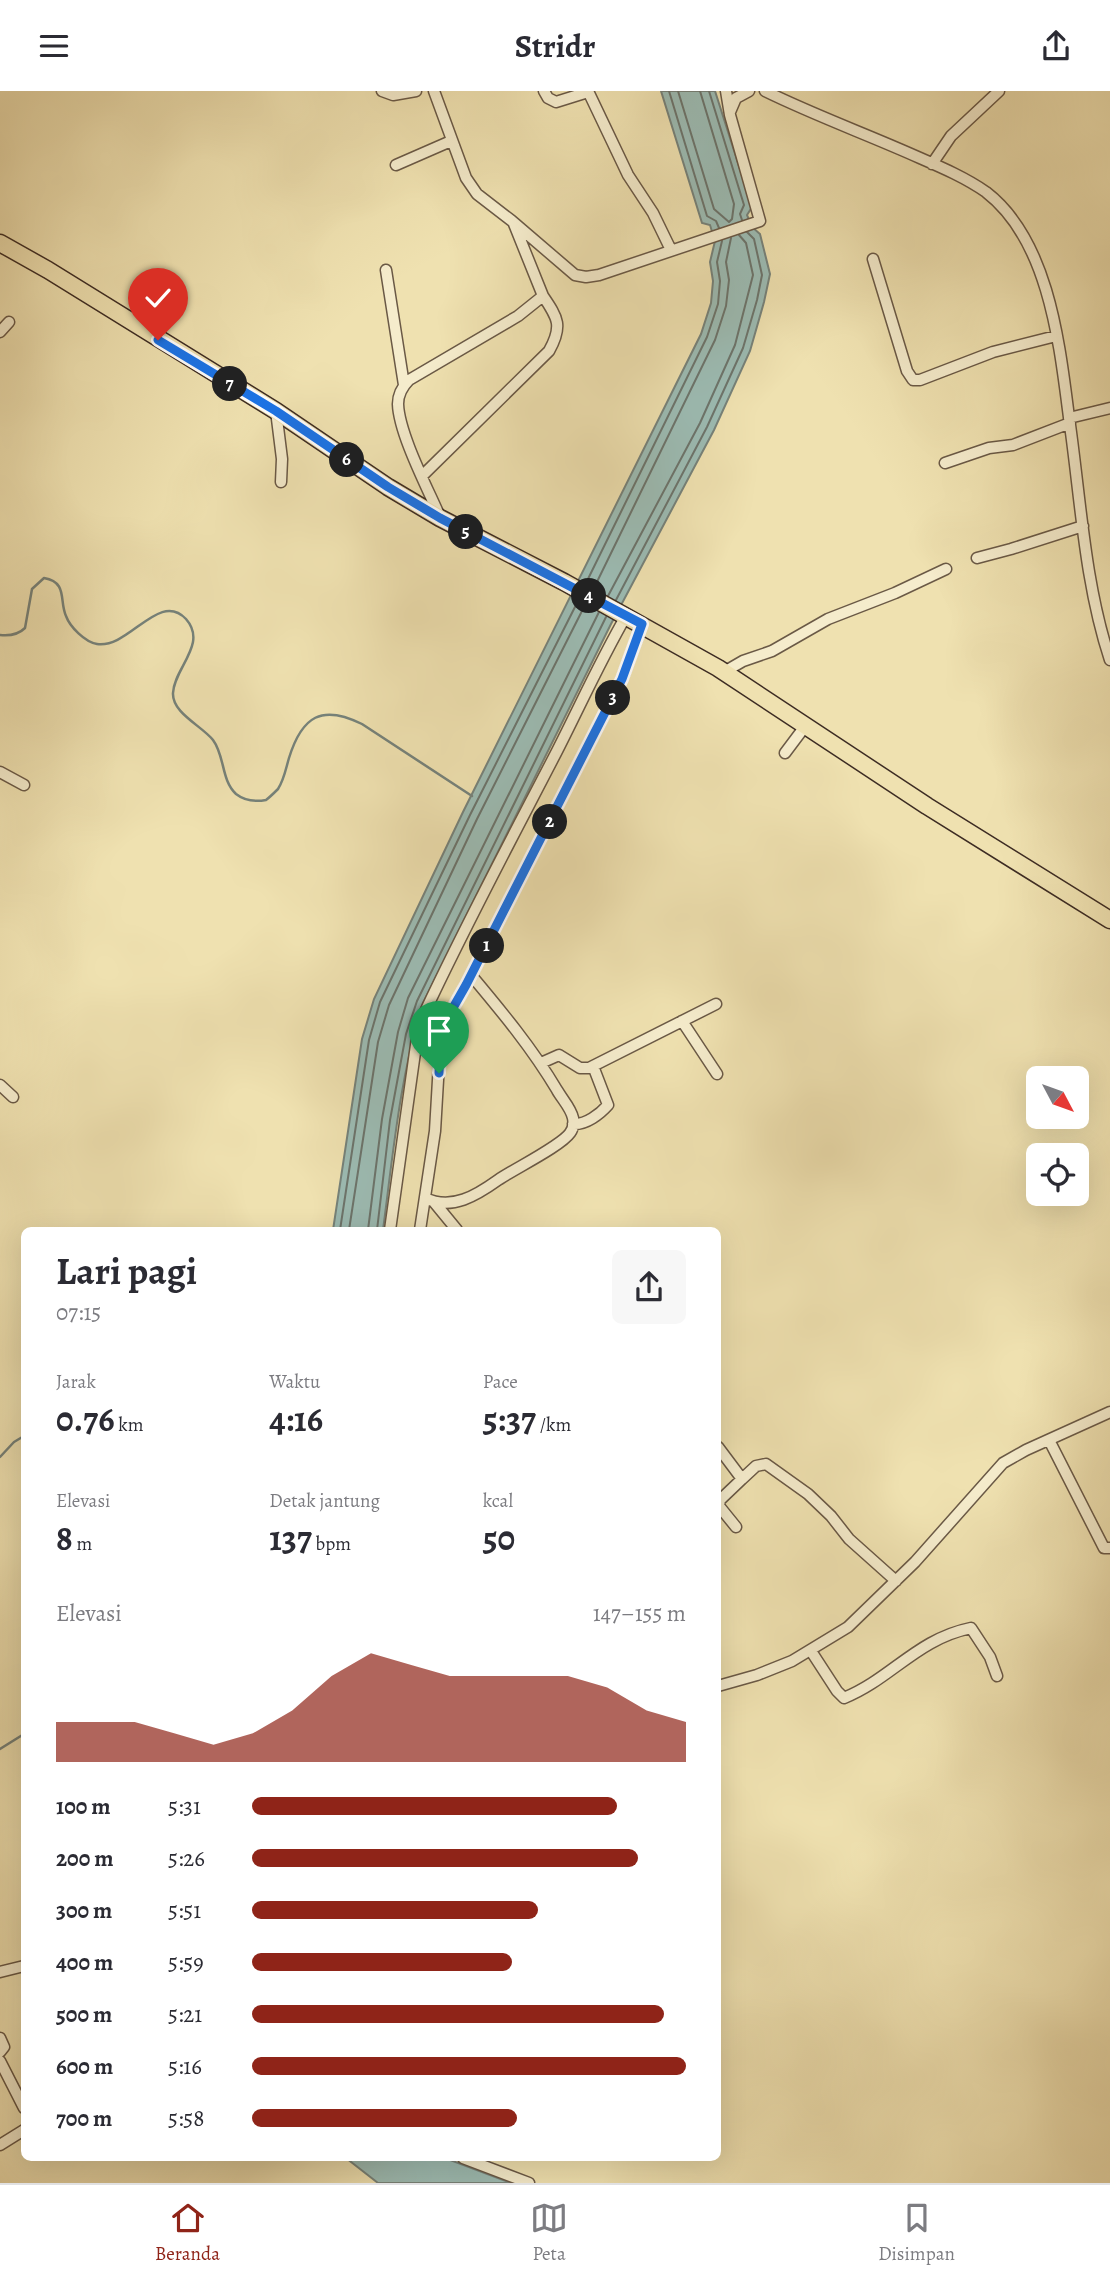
<!DOCTYPE html>
<html lang="id">
<meta charset="utf-8">
<style>
:root{--surface:#fff;--page:#f7f7f7;--text:#2b2b33;--muted:#7c7c81;--line:#e1e1e2;--accent:#8f2418}
body{margin:0;font-family:Alegreya,serif;background:var(--page);color:var(--text);height:100vh;display:flex;flex-direction:column;font-size:26px;white-space:nowrap}
*{box-sizing:border-box;margin:0}
p{font-size:23px;color:var(--muted)}
.icon{flex:none;width:38px;height:38px;fill:none;stroke:currentColor;stroke-width:2;stroke-linecap:round;stroke-linejoin:round}
.map{position:relative;flex:1;overflow:hidden}
.panel{position:absolute;left:21px;top:1136px;width:700px;height:934px;display:flex;flex-direction:column;background:var(--surface);border-radius:10px;box-shadow:0 7px 28px #0002}
.panel>*{flex:none}
.needle{width:46px;rotate:131deg}
.fabs{position:absolute;left:1026px;top:975px;display:grid;gap:14px}
.fabs a{display:grid;place-items:center;width:63px;height:63px;border-radius:10px;background:var(--surface);box-shadow:0 7px 28px #0002;font-size:35px}
.pin{position:absolute;display:grid;place-items:center;width:60px;height:60px;color:#fff;margin:-72px -30px;border-radius:50% 50% 50% 0;rotate:-45deg;box-shadow:0 0 7px #0007}
.pin .icon{rotate:45deg}
.km{position:absolute;width:35px;height:35px;margin:-18px;border-radius:50%;background:#222;color:#fff;font-size:19px;line-height:35px;text-align:center}
.round{display:grid;place-items:center;flex:none;width:74px;height:74px;border-radius:10px;background:var(--page)}
.summary{display:flex;align-items:center;justify-content:space-between;height:119px;padding:0 35px}
h1{font-size:38px;font-weight:700;line-height:52px}
.stats{display:grid;grid-template-columns:repeat(3,1fr);gap:10px;height:119px;padding:7px 35px}
.stats div{display:grid;align-content:center}
.stats b{font-size:35px;font-weight:700}
.stats small{font-size:19px;font-weight:400}
.stats p{font-size:19px}
.chart{height:196px;padding:14px 35px}
.chart p{display:flex;justify-content:space-between}
.chart svg{width:100%;height:126px;margin-top:7px;fill:var(--accent);opacity:.7}
ul{padding:0 35px;list-style:none;font-size:23px}
li{display:grid;grid-template-columns:112px 84px 1fr;align-items:center;height:52px}
li i{height:18px;border-radius:9px;background:var(--accent)}
header{display:flex;justify-content:space-between;align-items:center;height:91px;padding:0 35px;background:var(--surface);font-size:32px;font-weight:700}
.dock{display:flex;justify-content:space-around;align-items:center;height:98px;border-top:2px solid var(--line);background:var(--surface);font-size:19px;color:var(--muted)}
.dock a{display:grid;justify-items:center;gap:4px}
.dock .current{color:var(--accent)}
.map>svg:first-child{display:block}
</style>
<header><svg class="icon" aria-label="menu" viewBox="0 0 24 24"><path d="M4 6h16M4 12h16M4 18h16"/></svg>Stridr<svg class="icon" aria-label="share" viewBox="0 0 24 24"><path d="M12 15V3M7 8l5-5 5 5M5 13v7h14v-7"/></svg></header>
<div class="map">
<svg width="1110" height="2092" viewBox="0 0 1110 2092">
<rect width="100%" height="100%" fill="#efe1b0"/>
<filter id="stains"><feTurbulence type="fractalNoise" baseFrequency=".00286" numOctaves="4"/><feColorMatrix values="0 0 0 0 .2 0 0 0 0 .09 0 0 0 0 .02 0 0 0 .5 -.17"/></filter>
<radialGradient id="worn" r=".72"><stop offset=".6" stop-color="#630" stop-opacity="0"/><stop offset="1" stop-color="#630" stop-opacity=".3"/></radialGradient>
<path fill="#9cbcb4" stroke="#76827a" stroke-width="2" d="M 661,0 L 715,0 L 752,116 L 747,124 L 752,136 L 760,143 L 770,183 L 764,211 L 750,260 L 714,339 L 611,533 L 423,912 C 400,985 393,1063 383,1139 L 333,1139 L 362,948 L 374,908 L 463,721 L 701,243 L 711,212 L 713,190 L 710,171 L 715,150 L 710,134 L 702,132 Z
M 346,2067 L 445,2067 L 511,2092 L 378,2092 Z"/>
<g fill="none" stroke-linecap="round" stroke-linejoin="round">
<path stroke="#6c746c" stroke-width="2" d="M 669,0 L 707,125 L 716,130 L 719,137
M 678,0 L 714,118 L 729,131 L 732,128 L 734,113 L 700,0
M 709,0 L 744,114 L 740,123 L 742,129
M 586,492 L 707,246 L 718,213 L 720,190 L 717,171 L 722,150
M 594,497 L 715,249 L 726,215 L 729,189 L 726,171 L 731,147
M 608,505 L 700,332 L 735,254 L 753,184 L 746,152 L 739,144
M 616,509 L 707,336 L 743,257 L 757,209 L 762,184 L 754,148 L 747,141
M 340,1139 L 369,949 L 380,911 L 470,724 L 578,510
M 349,1139 L 378,951 L 389,914 L 477,728 L 585,514
M 368,1139 L 382,1028 L 398,941 L 408,907 L 599,521
M 377,1139 L 390,1029 L 406,943 L 417,910 L 606,526"/>
<path stroke="#76827a" stroke-width="2.5" d="M 0,544 C 10,545 18,544 25,537 L 32,498 L 44,487 C 68,491 59,510 66,525 C 70,536 85,551 97,553 C 129,558 159,499 186,528 C 208,553 174,577 173,602 C 172,622 202,635 213,649 C 225,665 221,689 236,703 C 245,710 255,711 266,709 C 270,706 274,702 278,698 C 284,689 286,677 289,667 C 302,625 322,613 362,633 L 472,705
M 0,1366 L 14,1351 L 24,1345
M 0,1658 L 24,1643"/>
<defs>
<path id="minor" d="M 382,0 L 393,4 L 416,0
M 434,0 L 466,87 L 477,103 L 512,130 L 575,184 L 586,186 L 599,184 L 760,130 L 730,24 L 726,0
M 544,0 L 548,7 L 556,11 L 588,1
M 588,0 L 628,84 L 653,122 L 671,159
M 765,0 C 816,25 869,44 920,67 C 943,77 966,87 986,101 C 1051,151 1060,259 1070,334 C 1081,413 1085,493 1110,569
M 730,21 L 736,7 L 749,0
M 932,73 L 951,45 L 999,0
M 396,74 L 451,50
M 873,168 L 907,280 L 913,289 L 920,289 L 993,261 L 1056,245
M 386,179 L 404,294
M 0,241 L 9,231
M 276,320 L 282,368 L 281,391
M 1069,327 L 1110,317
M 945,372 L 989,357 L 1013,354 L 1070,332
M 422,385 L 549,260 C 563,235 558,227 543,205
M 440,426 C 428,398 399,343 398,313 C 398,303 403,295 409,289 L 518,225 L 543,205 L 514,133
M 977,467 L 1011,458 L 1083,435
M 724,581 L 743,570 L 772,560 L 828,528 L 895,502 L 946,478
M 785,662 L 806,634
M 0,681 L 24,694
M 682,930 L 717,983
M 541,972 L 559,964 L 580,977 L 589,977 L 716,913
M 0,994 L 13,1006
M 573,1033 C 586,1034 600,1023 608,1014 L 593,975
M 425,1107 C 452,1120 477,1104 498,1089 C 514,1078 561,1055 570,1042 C 573,1038 574,1032 573,1027 C 571,1017 562,1008 557,999 C 532,957 502,921 471,884
M 434,1111 L 457,1139
M 390,1139 L 417,947 L 424,923 C 465,835 511,749 556,662 C 579,617 600,570 626,525
M 420,1139 L 435,1040 L 441,938 L 466,894 L 622,588 L 642,533
M 1049,1349 L 1104,1457 L 1110,1457
M 718,1356 L 742,1388 L 756,1375 L 766,1373 L 808,1403 L 831,1425 L 849,1448 L 896,1490
M 736,1436 L 719,1415 L 720,1409 L 742,1388
M 811,1560 L 837,1600 L 844,1607 C 891,1588 917,1548 971,1537 L 990,1566 L 997,1585
M 718,1595 L 757,1584 L 792,1570 L 848,1536 L 915,1471 L 1003,1372 L 1026,1359 L 1110,1321
M 0,1881 L 24,1875
M 0,1947 L 4,1956 L 0,1961
M 0,1970 L 24,2017
M 0,2054 L 24,2039
M 463,2067 L 529,2092"/>
<path id="primary" d="M 0,152 L 48,179 L 276,320 L 388,396 L 440,427 L 564,491 L 718,577 L 927,715 L 1110,829"/>
</defs>
<use href="#minor" stroke="#6a5946" stroke-width="13"/>
<use href="#primary" stroke="#3d2c23" stroke-width="19"/>
<use href="#minor" stroke="#f5eccc" stroke-width="10"/>
<use href="#primary" stroke="#efe1b0" stroke-width="16"/>
</g>
<g fill="none" stroke-linecap="round" stroke-linejoin="round">
<defs>
<path id="route" d="M 158,249 L 276,320 L 388,396 L 440,427 L 642,533 L 622,588 L 466,894 L 441,938 L 439,982"/>
</defs>
<use href="#route" stroke="#fff" stroke-width="14"/>
<use href="#route" stroke="#1a73e8" stroke-width="9"/>
</g>
<rect width="100%" height="100%" filter="url(#stains)"/>
<rect width="100%" height="100%" fill="url(#worn)"/>
</svg>
<div class="fabs">
<a><svg class="needle" viewBox="-14 -14 28 28"><path d="M0-13l5 13h-10z" fill="#e53935"/><path d="M0 13l5-13h-10z" fill="#7c7c81"/></svg></a>
<a><svg class="icon" aria-label="locate" viewBox="0 0 24 24"><circle cx="12" cy="12" r="6"/><path d="M12 2v4M12 18v4M2 12h4M18 12h4"/></svg></a>
</div>
<div class="pin" style="left:439px;top:982px;background:#1e9e55"><svg class="icon" aria-label="arrive" viewBox="0 0 24 24"><path d="M6 21V4h12l-3 4 3 4H6"/></svg></div>
<div class="pin" style="left:158px;top:249px;background:#d93025"><svg class="icon" aria-label="check" viewBox="0 0 24 24"><path d="M5 12l5 5 9-10"/></svg></div>
<b class="km" style="left:487px;top:855px">1</b>
<b class="km" style="left:550px;top:731px">2</b>
<b class="km" style="left:613px;top:607px">3</b>
<b class="km" style="left:589px;top:505px">4</b>
<b class="km" style="left:466px;top:441px">5</b>
<b class="km" style="left:347px;top:369px">6</b>
<b class="km" style="left:230px;top:293px">7</b>
<section class="panel">
<div class="summary"><div><h1>Lari pagi</h1><p>07:15</p></div><a class="round"><svg class="icon" aria-label="share" viewBox="0 0 24 24"><path d="M12 15V3M7 8l5-5 5 5M5 13v7h14v-7"/></svg></a></div>
<div class="stats">
<div><p>Jarak</p><b>0.76<small> km</small></b></div>
<div><p>Waktu</p><b>4:16</b></div>
<div><p>Pace</p><b>5:37<small> /km</small></b></div>
</div>
<div class="stats">
<div><p>Elevasi</p><b>8<small> m</small></b></div>
<div><p>Detak jantung</p><b>137<small> bpm</small></b></div>
<div><p>kcal</p><b>50</b></div>
</div>
<div class="chart"><p><span>Elevasi</span>147–155 m</p>
<svg viewBox="0 0 160 44" preserveAspectRatio="none"><path d="M0 44V30L10 30L20 30L30 34L40 38L50 34L60 26L70 14L80 6L90 10L100 14L110 14L120 14L130 14L140 18L150 26L160 30V44z"/></svg>
</div>
<ul>
<li><b>100 m</b>5:31<i style="width:84%"></i></li>
<li><b>200 m</b>5:26<i style="width:89%"></i></li>
<li><b>300 m</b>5:51<i style="width:66%"></i></li>
<li><b>400 m</b>5:59<i style="width:60%"></i></li>
<li><b>500 m</b>5:21<i style="width:95%"></i></li>
<li><b>600 m</b>5:16<i style="width:100%"></i></li>
<li><b>700 m</b>5:58<i style="width:61%"></i></li>
</ul>
</section>
</div>
<nav class="dock">
<a class="current"><svg class="icon" aria-label="home" viewBox="0 0 24 24"><path d="M3 11l9-7 9 7M6 9v11h12V9"/></svg>Beranda</a>
<a><svg class="icon" aria-label="map" viewBox="0 0 24 24"><path d="M3 6l6-2 6 2 6-2v14l-6 2-6-2-6 2zM9 4v14M15 6v14"/></svg>Peta</a>
<a><svg class="icon" aria-label="saved" viewBox="0 0 24 24"><path d="M7 4h10v16l-5-4-5 4z"/></svg>Disimpan</a>
</nav>
